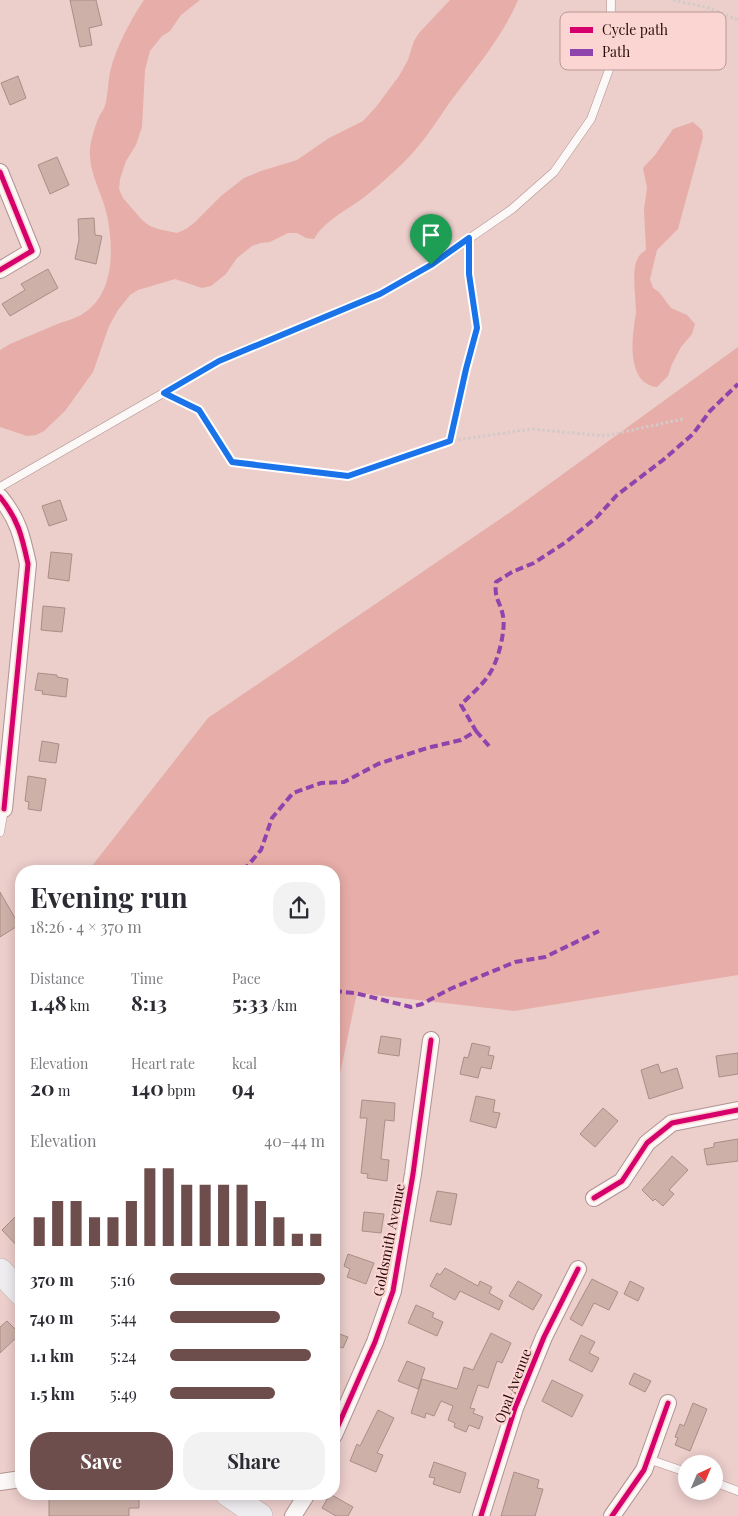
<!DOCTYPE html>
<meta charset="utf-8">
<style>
:root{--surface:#fff;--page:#f2f2f3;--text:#2b2b33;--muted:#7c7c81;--accent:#6d4e4d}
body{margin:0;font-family:"Playfair Display",serif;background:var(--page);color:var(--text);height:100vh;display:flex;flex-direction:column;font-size:19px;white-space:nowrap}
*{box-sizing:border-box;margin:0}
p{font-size:16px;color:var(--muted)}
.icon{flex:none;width:28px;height:28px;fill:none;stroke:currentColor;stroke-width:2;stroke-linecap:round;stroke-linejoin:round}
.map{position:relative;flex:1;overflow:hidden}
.side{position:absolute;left:15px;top:865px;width:325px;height:635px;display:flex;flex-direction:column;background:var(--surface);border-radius:20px;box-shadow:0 2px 12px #0003}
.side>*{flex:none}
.needle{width:32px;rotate:44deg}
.controls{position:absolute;left:678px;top:1455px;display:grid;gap:10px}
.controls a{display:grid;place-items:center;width:45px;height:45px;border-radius:50%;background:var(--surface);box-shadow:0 2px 12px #0003;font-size:25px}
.pin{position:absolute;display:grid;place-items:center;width:42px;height:42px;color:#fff;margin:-51px -21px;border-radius:50% 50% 50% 0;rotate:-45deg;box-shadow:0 0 5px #0007}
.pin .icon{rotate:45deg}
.round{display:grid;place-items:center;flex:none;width:52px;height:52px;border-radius:20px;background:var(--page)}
.overview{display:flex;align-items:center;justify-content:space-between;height:85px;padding:0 15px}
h1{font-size:28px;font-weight:700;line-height:38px}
.figures{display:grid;grid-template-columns:repeat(3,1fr);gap:8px;height:85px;padding:5px 15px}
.figures div{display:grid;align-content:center}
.figures b{font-size:21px;font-weight:700}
.figures small{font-size:14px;font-weight:400}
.figures p{font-size:14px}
.chart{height:140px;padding:10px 15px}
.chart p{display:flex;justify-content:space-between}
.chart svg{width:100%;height:90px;margin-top:5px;stroke:var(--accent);stroke-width:6}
.action{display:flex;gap:10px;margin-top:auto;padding:10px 15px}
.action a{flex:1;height:58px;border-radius:20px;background:var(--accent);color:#fff;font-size:20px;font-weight:700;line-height:58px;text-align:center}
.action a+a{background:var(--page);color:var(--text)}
ul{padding:0 15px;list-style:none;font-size:16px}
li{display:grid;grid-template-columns:80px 60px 1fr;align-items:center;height:38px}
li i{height:12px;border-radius:6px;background:var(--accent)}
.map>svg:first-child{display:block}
</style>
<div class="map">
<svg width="738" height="1516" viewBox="0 0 738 1516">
<rect width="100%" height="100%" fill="#eccecb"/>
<path fill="#e7ada8" d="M 144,0 L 200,0 L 181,15 L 170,31 L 162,36 L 150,51 L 145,70 L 142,127 L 136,145 L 126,161 L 120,179 L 119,189 L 123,198 L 142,220 L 150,226 L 158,229 L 177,233 L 186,229 L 194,223 L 221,196 L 244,178 L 261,171 L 297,160 L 329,138 L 363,121 L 376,107 L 399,76 L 408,60 L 414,41 L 419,33 L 450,0 L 518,0 C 502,38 475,69 450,102 C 434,125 422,145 401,165 C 389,176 376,188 363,198 C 347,210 324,221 314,239 L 306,238 L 297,233 L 288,233 L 270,242 L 261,243 L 252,246 L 237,258 L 226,274 L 211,286 L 202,288 L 175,279 L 138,290 L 130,295 L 118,310 L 109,326 L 93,372 L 65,411 L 44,431 L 36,435 L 27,436 L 0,427 L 0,350 L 10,344 C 27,337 43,330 60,323 C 67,321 75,318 81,315 C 116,295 114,245 106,211 C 101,192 91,176 90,156 C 89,145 94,130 98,119 C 100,114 103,111 105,106 C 108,95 108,83 110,72 C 116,47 130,21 144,0 Z
M 693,122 L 702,130 L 703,137 L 678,229 L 657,250 L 650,279 L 653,288 L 659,292 L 671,308 L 687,315 L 695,324 L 692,334 L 681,347 L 672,364 L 668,376 L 657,387 C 630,384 631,348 634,327 C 634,322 636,317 636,312 C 636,298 631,270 638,258 C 639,255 643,252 646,250 L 644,209 L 647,188 L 643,168 L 655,155 L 673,129 Z
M 738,347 L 738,975 L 514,1011 L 357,993 L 334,1102 L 334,871 L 88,871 L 208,718 L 512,511 Z"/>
<path fill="#cdb1a9" stroke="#a98e86" d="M 70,0 L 96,0 L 102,25 L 89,28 L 92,45 L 80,47 Z
M 18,76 L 26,98 L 10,105 L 1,83 Z
M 57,157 L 69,185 L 50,194 L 38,165 Z
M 94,218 L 95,235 L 102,236 L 96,264 L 75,259 L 79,240 L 78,219 Z
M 48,269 L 58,288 L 10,316 L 2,304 L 25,290 L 21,284 Z
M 60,500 L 67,520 L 49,526 L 42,506 Z
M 51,552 L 72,554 L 69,581 L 48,578 Z
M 43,606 L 65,608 L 62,632 L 41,630 Z
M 38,673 L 57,675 L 57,677 L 68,679 L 66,697 L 42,694 L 43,691 L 35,690 Z
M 42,741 L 59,744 L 56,763 L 39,761 Z
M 28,776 L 46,779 L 41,811 L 28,809 L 29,802 L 25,801 Z
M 0,892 L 19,925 L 0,937 Z
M 381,1036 L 401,1039 L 399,1056 L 378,1053 Z
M 472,1043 L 490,1047 L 488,1055 L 494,1056 L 491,1069 L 481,1067 L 478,1078 L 460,1074 L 464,1057 L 468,1058 Z
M 738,1053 L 738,1074 L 719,1077 L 716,1056 Z
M 658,1064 L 661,1073 L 677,1068 L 683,1088 L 649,1099 L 641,1070 Z
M 476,1096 L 495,1100 L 493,1112 L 500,1113 L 496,1128 L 470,1121 Z
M 362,1100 L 395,1103 L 394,1121 L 385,1120 L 381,1159 L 389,1160 L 387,1181 L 367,1178 L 368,1174 L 361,1173 L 367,1118 L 360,1118 Z
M 603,1108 L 618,1121 L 595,1147 L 580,1134 Z
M 738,1139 L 738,1161 L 707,1165 L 704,1149 L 714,1147 L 714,1143 Z
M 672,1156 L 688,1170 L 669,1190 L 674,1194 L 663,1206 L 655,1199 L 653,1201 L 642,1190 Z
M 437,1191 L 457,1194 L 451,1225 L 430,1221 Z
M 21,1211 L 21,1250 L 2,1230 Z
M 364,1212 L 384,1214 L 381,1233 L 362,1231 Z
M 348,1254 L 374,1263 L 366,1284 L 347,1277 L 350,1269 L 344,1266 Z
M 445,1268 L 478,1286 L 480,1281 L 492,1287 L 489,1293 L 503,1301 L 499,1310 L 460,1291 L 455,1300 L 430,1286 L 437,1273 L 440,1275 Z
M 592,1279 L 618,1292 L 609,1310 L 594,1303 L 582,1326 L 570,1319 Z
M 518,1281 L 542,1295 L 533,1310 L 509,1296 Z
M 630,1281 L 644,1288 L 638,1301 L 624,1294 Z
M 416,1305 L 434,1313 L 432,1317 L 443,1322 L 437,1336 L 408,1323 Z
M 7,1321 L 20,1334 L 0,1353 L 0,1327 Z
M 334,1332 L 348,1337 L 343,1348 L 334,1345 Z
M 491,1333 L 511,1343 L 502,1363 L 497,1361 L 488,1388 L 478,1385 L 470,1408 L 475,1409 L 473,1413 L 483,1417 L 479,1429 L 469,1425 L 466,1432 L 454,1427 L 455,1423 L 448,1420 L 453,1406 L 441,1401 L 434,1416 L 426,1413 L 425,1418 L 411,1413 L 422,1379 L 457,1389 L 464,1367 L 473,1370 Z
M 581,1335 L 595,1342 L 589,1353 L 599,1358 L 592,1372 L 569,1360 Z
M 407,1361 L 425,1368 L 418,1389 L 398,1381 Z
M 634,1373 L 651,1381 L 645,1392 L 629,1384 Z
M 552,1380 L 583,1395 L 572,1417 L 542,1401 Z
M 693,1403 L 707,1409 L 690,1451 L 675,1445 L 678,1438 L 675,1437 L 680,1424 L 684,1426 Z
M 378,1410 L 394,1418 L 377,1453 L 383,1455 L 376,1472 L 350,1461 L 357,1444 L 360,1446 Z
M 434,1462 L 466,1473 L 460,1493 L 433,1484 L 435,1478 L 429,1477 Z
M 514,1472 L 539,1480 L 537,1488 L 543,1489 L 535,1516 L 501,1516 Z
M 91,1494 L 139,1494 L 139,1508 L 129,1508 L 129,1516 L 49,1516 L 49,1499 L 91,1497 Z
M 330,1494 L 353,1507 L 348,1516 L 336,1516 L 322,1508 Z"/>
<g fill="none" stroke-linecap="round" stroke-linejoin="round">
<defs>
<path id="service" d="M 0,487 L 219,361 L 380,294 L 431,265 L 512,209 L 554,172 L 591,119 L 610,67 L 611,0
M 0,832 L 4,809
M 648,1459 L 686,1472
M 714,1482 L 738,1491"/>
<path id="minor" d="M 0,172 L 32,251 L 0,270
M 0,497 C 18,519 22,536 28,564 L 4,809
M 594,1198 L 622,1181 L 647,1143 L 672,1123 L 738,1110
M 334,1435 L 375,1342 L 393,1291 L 413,1174 L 431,1040
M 0,1482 L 21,1479
M 293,1516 L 307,1494
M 481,1516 L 515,1408 L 544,1337 L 578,1269
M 612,1516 L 644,1470 L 668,1403"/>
<path id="primary" d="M 0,1271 L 21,1293
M 228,1494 L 260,1516"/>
</defs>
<use href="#service" stroke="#b09491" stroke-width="9"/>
<use href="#minor" stroke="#b09491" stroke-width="18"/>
<use href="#primary" stroke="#c0afae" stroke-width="26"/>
<path stroke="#d3cac9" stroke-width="3" stroke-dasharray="2.5 2.5" stroke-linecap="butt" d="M 673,0 L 709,8 L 738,20
M 176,399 L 199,410 L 232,462 L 348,476 L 450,441 L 532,429 L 605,436 L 683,419
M 450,441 L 477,328 L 469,274 L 469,251"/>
<use href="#service" stroke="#fcf8f7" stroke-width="8"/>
<use href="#minor" stroke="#fcf8f7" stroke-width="16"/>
<use href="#primary" stroke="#efecf0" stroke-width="25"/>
<path stroke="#8e44ad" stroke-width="4" stroke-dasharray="8 4" stroke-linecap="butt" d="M 476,731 L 489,746
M 243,871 L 261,850 L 272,818 L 293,793 L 321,783 L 344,782 L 378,764 L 427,748 L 461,740 L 476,731 L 461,705 C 470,695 483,685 490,673 C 498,661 506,630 503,616 C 500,600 494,600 496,582 L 512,572 L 534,563 L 566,542 L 597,517 L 617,495 L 663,460 L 693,434 L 710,411 L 738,384
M 334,991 L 355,993 L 411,1007 L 422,1004 L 450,989 L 515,962 L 545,957 L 599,931"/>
<defs>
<path id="cycleway" d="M 0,172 L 32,251 L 0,270
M 0,497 C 18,519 22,536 28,564 L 4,809
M 594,1198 L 622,1181 L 647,1143 L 672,1123 L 738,1110
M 334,1435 L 375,1342 L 393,1291 L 413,1174 L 431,1040
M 481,1516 L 515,1408 L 544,1337 L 578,1269
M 612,1516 L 644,1470 L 668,1403"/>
</defs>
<use href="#cycleway" stroke="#fad5d1" stroke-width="8"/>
<use href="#cycleway" stroke="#d6006c" stroke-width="5"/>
</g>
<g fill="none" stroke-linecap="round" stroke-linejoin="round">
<defs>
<path id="route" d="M 469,238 L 469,274 L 477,328 L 466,369 L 450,441 L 348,476 L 232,462 L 199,410 L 164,393 L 219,361 L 380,294 L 431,265 Z"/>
</defs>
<use href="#route" stroke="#fff" stroke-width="10"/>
<use href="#route" stroke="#1a73e8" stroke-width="6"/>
</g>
<g text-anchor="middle" stroke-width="4.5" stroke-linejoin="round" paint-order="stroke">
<g font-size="14" fill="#280909" stroke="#fad5d1">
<text transform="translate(389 1240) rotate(-79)" y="5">Goldsmith Avenue</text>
<text transform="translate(513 1386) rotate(-69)" y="5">Opal Avenue</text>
</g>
</g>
<rect x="560" y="12" width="166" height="58" rx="8" fill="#fad5d1" stroke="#bb9895" stroke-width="1"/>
<rect x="570" y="27" width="23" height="6" fill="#d6006c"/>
<rect x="570" y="49" width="23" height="7" fill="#8e44ad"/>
<g font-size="14" fill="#280909">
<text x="602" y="35">Cycle path</text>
<text x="602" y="57">Path</text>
</g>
</svg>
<div class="controls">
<a><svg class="needle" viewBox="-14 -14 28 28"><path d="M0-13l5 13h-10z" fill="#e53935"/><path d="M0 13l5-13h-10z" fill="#7c7c81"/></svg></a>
</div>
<div class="pin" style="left:431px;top:265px;background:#1e9e55"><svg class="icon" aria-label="arrive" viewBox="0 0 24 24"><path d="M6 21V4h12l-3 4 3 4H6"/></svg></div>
<section class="side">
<div class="overview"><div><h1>Evening run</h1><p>18:26 · 4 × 370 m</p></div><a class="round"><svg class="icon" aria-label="share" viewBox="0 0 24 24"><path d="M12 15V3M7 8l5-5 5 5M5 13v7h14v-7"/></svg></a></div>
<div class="figures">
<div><p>Distance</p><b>1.48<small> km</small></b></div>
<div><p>Time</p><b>8:13</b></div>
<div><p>Pace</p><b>5:33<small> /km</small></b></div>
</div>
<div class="figures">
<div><p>Elevation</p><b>20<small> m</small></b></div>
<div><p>Heart rate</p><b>140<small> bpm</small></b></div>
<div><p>kcal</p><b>94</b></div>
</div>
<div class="chart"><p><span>Elevation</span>40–44 m</p>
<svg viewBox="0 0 160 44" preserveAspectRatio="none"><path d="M5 44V30M15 44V22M25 44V22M35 44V30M45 44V30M55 44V22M65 44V6M75 44V6M85 44V14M95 44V14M105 44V14M115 44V14M125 44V22M135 44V30M145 44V38M155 44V38"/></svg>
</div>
<ul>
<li><b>370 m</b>5:16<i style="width:100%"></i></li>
<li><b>740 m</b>5:44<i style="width:71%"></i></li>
<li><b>1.1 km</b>5:24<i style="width:91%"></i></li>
<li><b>1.5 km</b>5:49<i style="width:68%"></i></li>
</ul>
<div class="action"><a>Save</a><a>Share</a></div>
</section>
</div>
